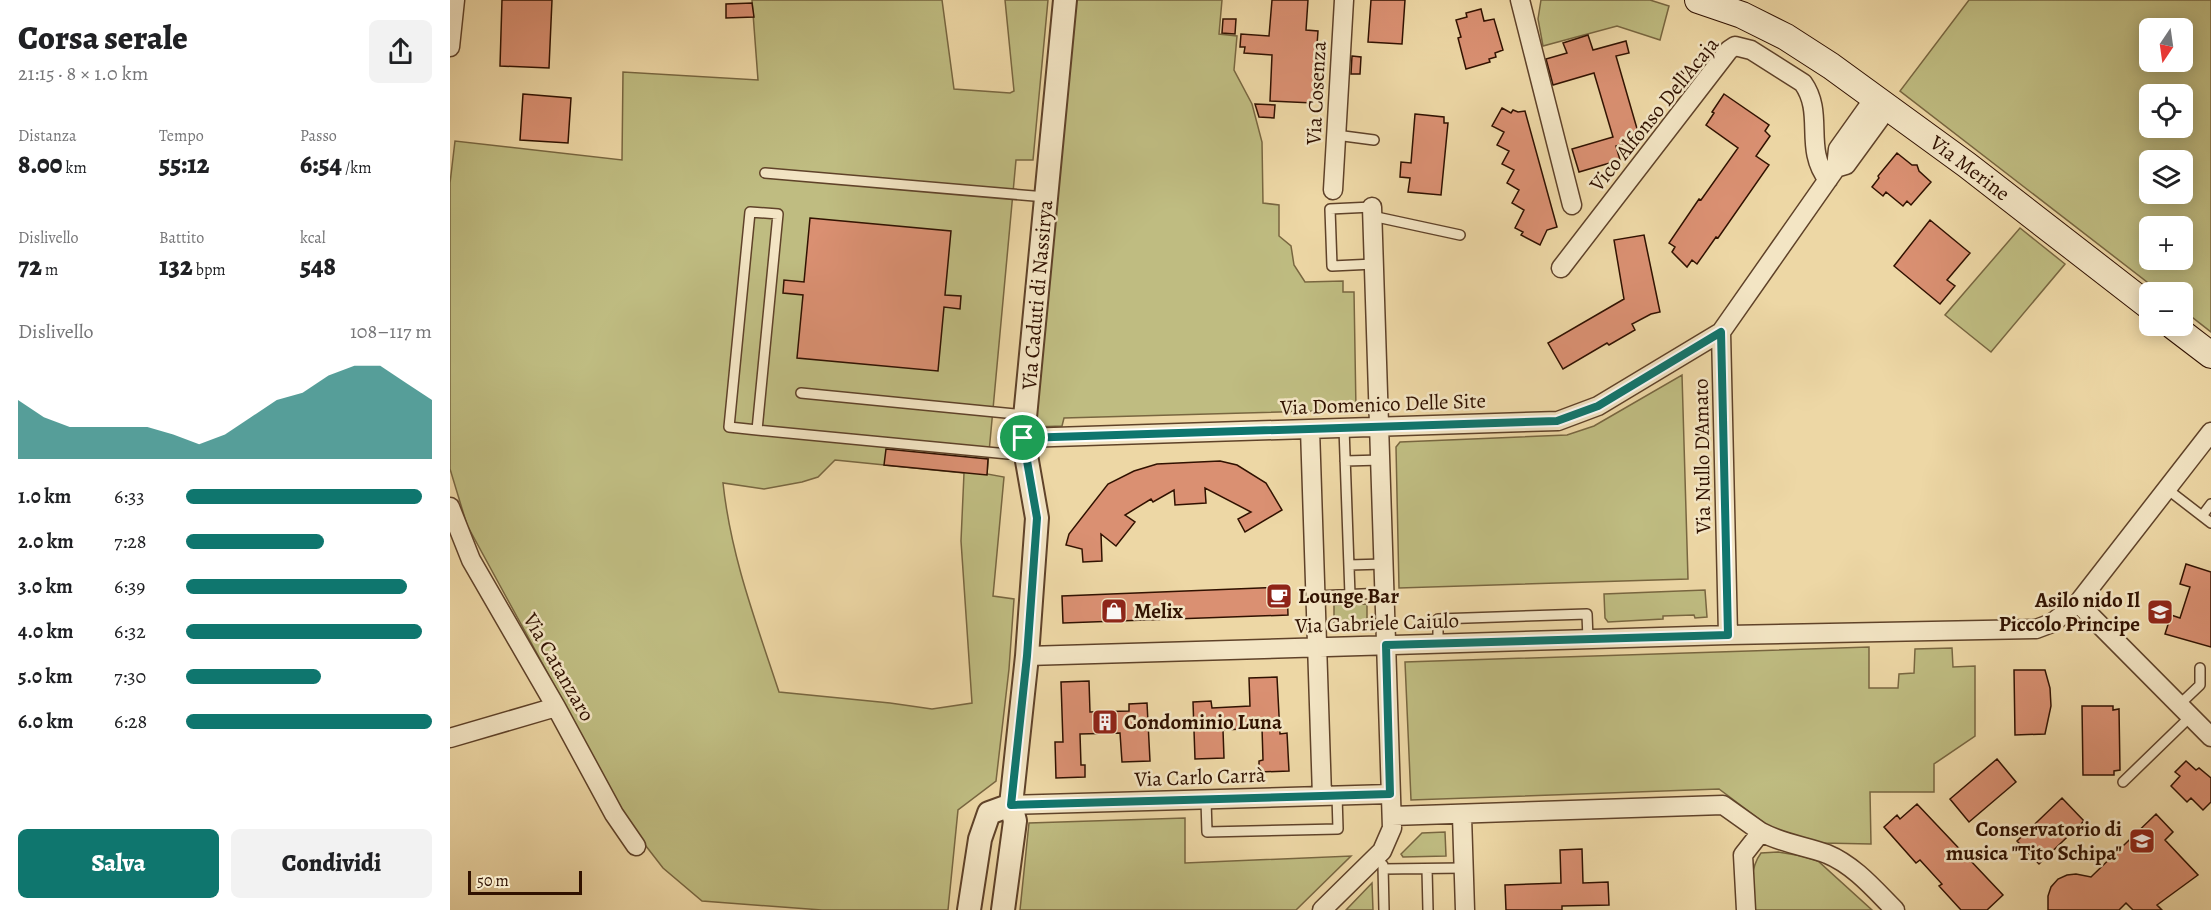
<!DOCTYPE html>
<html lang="it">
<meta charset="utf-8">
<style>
:root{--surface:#fff;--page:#f2f2f2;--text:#202124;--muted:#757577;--accent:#0f766e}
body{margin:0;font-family:Alegreya,serif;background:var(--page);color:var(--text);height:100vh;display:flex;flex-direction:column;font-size:22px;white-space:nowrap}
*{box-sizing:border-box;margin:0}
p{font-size:20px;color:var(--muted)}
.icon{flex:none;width:33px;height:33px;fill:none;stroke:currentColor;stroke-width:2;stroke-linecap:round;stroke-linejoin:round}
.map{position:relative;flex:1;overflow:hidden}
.side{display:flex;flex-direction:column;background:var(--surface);width:450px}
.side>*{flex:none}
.needle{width:39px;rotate:193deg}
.fabs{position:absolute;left:1689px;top:18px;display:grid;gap:12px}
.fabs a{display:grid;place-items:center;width:54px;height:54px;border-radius:9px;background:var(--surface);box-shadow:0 3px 15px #0003;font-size:30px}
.scale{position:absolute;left:18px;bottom:15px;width:114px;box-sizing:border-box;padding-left:6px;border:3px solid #301100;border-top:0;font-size:16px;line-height:21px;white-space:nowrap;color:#301100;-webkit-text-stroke:4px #f3e5c4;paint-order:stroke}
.pin{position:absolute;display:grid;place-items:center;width:51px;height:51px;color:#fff;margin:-26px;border:3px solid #fff;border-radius:50%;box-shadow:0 2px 6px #0007}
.round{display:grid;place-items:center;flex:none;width:63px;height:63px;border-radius:9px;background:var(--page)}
.summary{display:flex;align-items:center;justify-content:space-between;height:102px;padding:0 18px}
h1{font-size:33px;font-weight:800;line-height:45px}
.stats{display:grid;grid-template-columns:repeat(3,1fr);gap:9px;height:102px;padding:6px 18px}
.stats div{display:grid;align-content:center}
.stats b{font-size:26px;font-weight:800}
.stats small{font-size:16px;font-weight:400}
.stats p{font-size:16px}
.chart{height:168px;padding:12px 18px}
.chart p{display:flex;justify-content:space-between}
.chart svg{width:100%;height:108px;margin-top:6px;fill:var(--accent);opacity:.7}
.cta{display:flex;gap:12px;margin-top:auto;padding:12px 18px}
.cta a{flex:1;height:69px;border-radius:9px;background:var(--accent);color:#fff;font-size:24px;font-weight:800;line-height:69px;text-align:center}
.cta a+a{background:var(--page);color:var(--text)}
ul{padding:0 18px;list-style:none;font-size:20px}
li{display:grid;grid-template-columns:96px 72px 1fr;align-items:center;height:45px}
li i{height:15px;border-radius:8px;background:var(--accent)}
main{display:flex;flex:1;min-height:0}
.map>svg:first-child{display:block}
</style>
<main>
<section class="side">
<div class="summary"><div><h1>Corsa serale</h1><p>21:15 · 8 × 1.0 km</p></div><a class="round"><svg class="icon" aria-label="share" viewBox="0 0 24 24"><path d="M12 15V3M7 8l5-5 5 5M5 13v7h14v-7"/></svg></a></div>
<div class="stats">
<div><p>Distanza</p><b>8.00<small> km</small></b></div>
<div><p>Tempo</p><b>55:12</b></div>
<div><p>Passo</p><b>6:54<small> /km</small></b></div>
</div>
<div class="stats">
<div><p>Dislivello</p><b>72<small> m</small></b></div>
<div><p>Battito</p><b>132<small> bpm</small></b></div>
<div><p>kcal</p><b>548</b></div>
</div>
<div class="chart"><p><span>Dislivello</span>108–117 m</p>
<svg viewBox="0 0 160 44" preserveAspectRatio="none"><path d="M0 44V20L10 27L20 31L30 31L40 31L50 31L60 34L70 38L80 34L90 27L100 20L110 17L120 10L130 6L140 6L150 13L160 20V44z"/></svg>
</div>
<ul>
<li><b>1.0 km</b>6:33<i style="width:96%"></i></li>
<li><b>2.0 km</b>7:28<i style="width:56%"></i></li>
<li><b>3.0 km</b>6:39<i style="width:90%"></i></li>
<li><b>4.0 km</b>6:32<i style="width:96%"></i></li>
<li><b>5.0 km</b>7:30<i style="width:55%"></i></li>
<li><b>6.0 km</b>6:28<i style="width:100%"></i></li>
</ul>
<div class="cta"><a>Salva</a><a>Condividi</a></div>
</section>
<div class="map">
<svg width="1761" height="910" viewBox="0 0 1761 910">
<rect width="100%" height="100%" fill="#edd7a5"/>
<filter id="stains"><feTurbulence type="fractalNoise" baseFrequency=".00333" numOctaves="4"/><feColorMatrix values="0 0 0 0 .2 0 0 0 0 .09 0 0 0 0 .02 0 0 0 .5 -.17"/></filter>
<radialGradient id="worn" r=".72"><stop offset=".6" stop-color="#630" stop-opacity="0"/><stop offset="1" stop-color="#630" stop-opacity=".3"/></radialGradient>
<path fill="#bfbc81" stroke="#786640" stroke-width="1.5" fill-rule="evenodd" d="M 302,0 L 492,0 L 504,89 L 560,93 L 564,91 L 555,0 L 598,0 L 583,160 L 566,160 L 537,474 L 554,477 L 543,596 L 564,599 L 559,669 L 546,781 L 508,810 L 498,910 L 372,910 L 252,901 L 213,868 L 182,828 L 17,525 L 0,469 L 0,183 L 5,141 L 172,160 L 173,72 L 308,80 ZM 385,460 L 514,473 L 511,541 L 522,703 L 482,709 L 440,703 L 329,692 C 306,622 281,557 273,483 L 314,489 L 352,482 L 368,477 Z
M 623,0 L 772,0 L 769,34 L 787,36 L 784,70 L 802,104 L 812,142 L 813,203 L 829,205 L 829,236 L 841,246 L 844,265 L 855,282 L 893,281 L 893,292 L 904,292 L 906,410 L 614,418 L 612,426 L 584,427 Z
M 1091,0 L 1200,0 L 1219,6 L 1210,40 L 1167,26 L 1093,46 L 1088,19 Z
M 1519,0 L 1761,0 L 1761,332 L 1733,310 L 1732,292 L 1710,292 L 1450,91 ZM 1700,28 L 1732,28 L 1732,62 L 1700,62 ZM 1700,94 L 1732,94 L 1732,128 L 1700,128 ZM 1700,160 L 1732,160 L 1732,194 L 1700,194 ZM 1700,226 L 1732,226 L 1732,260 L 1700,260 Z
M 1570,228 L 1615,264 L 1541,352 L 1495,315 Z
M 1232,375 L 1238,579 L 949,588 L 946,447 L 950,442 L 1117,435 L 1144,426 Z
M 1255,590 L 1257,617 L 1245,618 L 1244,615 L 1213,616 L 1213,619 L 1158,622 L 1155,618 L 1154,594 Z
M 917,604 L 917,629 L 884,630 L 884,605 Z
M 1419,647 L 1419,688 L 1448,688 L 1449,674 L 1464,673 L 1465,649 L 1502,648 L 1503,667 L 1525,666 L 1525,736 L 1484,764 L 1484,792 L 1420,792 L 1421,844 L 1371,843 L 1325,831 L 1269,789 L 961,800 L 955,662 Z
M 735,818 L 735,863 L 901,856 L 846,910 L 570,910 L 579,823 Z
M 995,832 L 996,856 L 953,857 L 951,854 L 972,833 Z
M 1328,852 L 1352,856 L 1368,861 L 1422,910 L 1303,910 C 1301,891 1299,869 1311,853 Z
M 922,883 L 923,910 L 896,910 Z"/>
<path fill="#da9072" stroke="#301100" stroke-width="1.5" d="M 52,0 L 102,0 L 99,68 L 50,66 Z
M 822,0 L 858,0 L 856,30 L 868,31 L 863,103 L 820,101 L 822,55 L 794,53 L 795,47 L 790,47 L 791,34 L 819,36 Z
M 921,0 L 955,0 L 952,44 L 918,42 Z
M 302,3 L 304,17 L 276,18 L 276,4 Z
M 1031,9 L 1034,21 L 1044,19 L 1053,50 L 1045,53 L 1046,57 L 1039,59 L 1040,62 L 1016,69 L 1008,38 L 1011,37 L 1006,20 L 1017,17 L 1016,13 Z
M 773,19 L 786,19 L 785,34 L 772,33 Z
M 1138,35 L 1143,50 L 1176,41 L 1179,53 L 1166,56 L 1190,139 L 1166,146 L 1170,160 L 1129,172 L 1122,149 L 1163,137 L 1144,73 L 1103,85 L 1096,59 L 1117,53 L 1113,43 Z
M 902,56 L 911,57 L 910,74 L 901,74 Z
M 73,94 L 121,98 L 118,143 L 70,140 Z
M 1274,94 L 1319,125 L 1315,131 L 1320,136 L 1306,156 L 1319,165 L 1268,238 L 1266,237 L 1247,264 L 1242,260 L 1237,267 L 1222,252 L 1225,247 L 1219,243 L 1249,199 L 1251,200 L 1288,148 L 1256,125 L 1264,113 L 1262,112 Z
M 805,104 L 825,105 L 824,118 L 809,117 Z
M 1052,108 L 1061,113 L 1063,110 L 1068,112 L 1075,111 L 1107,227 L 1097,230 L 1090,245 L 1071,235 L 1073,232 L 1065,228 L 1074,210 L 1062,203 L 1069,190 L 1057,183 L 1064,170 L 1052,164 L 1059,151 L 1047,145 L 1054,132 L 1042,126 Z
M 965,114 L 994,117 L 994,123 L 998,123 L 991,195 L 958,192 L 960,178 L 950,177 L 951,162 L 961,163 Z
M 1447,153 L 1462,165 L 1467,165 L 1469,171 L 1481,182 L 1461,205 L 1457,201 L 1453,206 L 1436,192 L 1433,196 L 1422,187 L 1429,178 L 1428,176 Z
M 360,218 L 501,231 L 495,295 L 511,296 L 510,309 L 494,307 L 488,371 L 347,358 L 353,295 L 333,293 L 334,280 L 354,282 Z
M 1480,220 L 1520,253 L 1497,280 L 1505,286 L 1490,304 L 1444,266 Z
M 1194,235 L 1210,312 L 1201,314 L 1182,324 L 1185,330 L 1159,345 L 1157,343 L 1113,369 L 1098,343 L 1174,299 L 1164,240 Z
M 436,449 L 538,459 L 537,475 L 434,465 Z
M 770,461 L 787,465 L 816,483 L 832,510 L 795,532 L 788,519 L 801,512 L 755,488 L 756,503 L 725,505 L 724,490 L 703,502 L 701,499 L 675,515 L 685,522 L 666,546 L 651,534 L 652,561 L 633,562 L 632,549 L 616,545 L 619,534 L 658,484 L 684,471 L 707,464 Z
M 1736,564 L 1761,572 L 1761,647 L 1715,634 L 1721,615 L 1730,618 L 1740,587 L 1730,584 Z
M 837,587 L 838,615 L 613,623 L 612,596 Z
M 1564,670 L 1595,670 L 1600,688 L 1601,706 L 1595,734 L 1565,735 Z
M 827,677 L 830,734 L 837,733 L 839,771 L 809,772 L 809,761 L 813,760 L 812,728 L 773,730 L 774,758 L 745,759 L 743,702 L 761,701 L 762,708 L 800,706 L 799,678 Z
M 639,681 L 640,712 L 679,711 L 679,704 L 697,703 L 700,761 L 672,762 L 670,733 L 630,734 L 631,765 L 635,765 L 635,777 L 606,778 L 605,742 L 613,742 L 611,682 Z
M 1632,706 L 1663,706 L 1663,710 L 1669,709 L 1670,770 L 1664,771 L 1664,775 L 1633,775 Z
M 1547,759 L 1566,782 L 1519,822 L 1500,799 Z
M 1736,761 L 1746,770 L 1749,768 L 1761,778 L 1761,802 L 1753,810 L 1741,798 L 1737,802 L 1721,786 L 1730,776 L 1725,772 Z
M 1612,798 L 1634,821 L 1589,864 L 1567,841 Z
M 1467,804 L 1553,895 L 1537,910 L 1511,910 L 1489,886 L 1492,884 L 1470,860 L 1466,863 L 1434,827 L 1447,815 L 1450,819 Z
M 1706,814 L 1723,832 L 1715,840 L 1748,875 L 1707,905 L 1712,910 L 1683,910 L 1676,903 L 1669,910 L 1598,910 L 1598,896 L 1601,887 L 1608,879 L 1617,875 L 1626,874 L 1641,877 Z
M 1132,849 L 1133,883 L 1158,882 L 1159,905 L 1112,906 L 1112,910 L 1056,910 L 1055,885 L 1111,883 L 1110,850 Z"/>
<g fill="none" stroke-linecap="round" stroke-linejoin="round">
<defs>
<path id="service" d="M 886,135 L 924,140
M 315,173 L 596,197
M 922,207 L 880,209 L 882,266 L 924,264
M 922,216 L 1010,235
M 351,393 L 575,415
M 894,428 L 900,595
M 307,430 L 279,427 L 300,212 L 328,214 L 307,430 L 558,454 L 572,440
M 895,461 L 931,460
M 1717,489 L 1761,523
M 1752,516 L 1761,504
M 899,565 L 934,564
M 865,596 L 935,593
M 988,644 L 988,619 L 1137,614 L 1138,639
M 1729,705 L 1750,685 L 1750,668
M 1673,782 L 1741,716
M 756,800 L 757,832 L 888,829 L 887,795
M 933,865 L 934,910
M 933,869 L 1014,868
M 977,869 L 978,910"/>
<path id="minor" d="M 1070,0 L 1122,205
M 0,47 L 5,0
M 1386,168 L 1396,165 L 1439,106
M 883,190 L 894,0
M 1111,268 L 1279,50 L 1285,46 L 1301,50 L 1353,83 C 1375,114 1353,148 1378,180
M 860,429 L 872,796
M 573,438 L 1108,421 L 1148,406 L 1271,332
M 0,507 L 21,560 L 106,707 L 164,814 L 186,846
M 1628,603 L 1761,737
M 1278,635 L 1271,332 L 1386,168 L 1388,149 L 1425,97
M 577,656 L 1278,635 L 1586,629 L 1602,623 L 1628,603 L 1761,432
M 0,738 L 106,707
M 561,805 L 940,794
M 942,816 L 1273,805 L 1311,832 L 1293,855 L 1296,910
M 1012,816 L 1015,910
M 1311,832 C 1331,843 1355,846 1377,854 C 1404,865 1425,890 1445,910
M 872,910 L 932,851 L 942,828 L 922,207"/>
<path id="tertiary" d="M 519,910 L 530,839 L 539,813 L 561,805
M 553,910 L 565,821 L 561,805 L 577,656 L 587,518 L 573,438 L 615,0"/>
<path id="secondary" d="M 1248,0 L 1292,15 L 1336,37 L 1381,66 L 1517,165 L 1700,307
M 1723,326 L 1761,355"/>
</defs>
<use href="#service" stroke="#5f4229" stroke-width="12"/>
<use href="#minor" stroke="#5f4229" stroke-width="21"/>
<use href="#tertiary" stroke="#5f4229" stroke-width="26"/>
<use href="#secondary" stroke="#301100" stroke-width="28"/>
<use href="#service" stroke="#f3e5c4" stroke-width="9"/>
<use href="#minor" stroke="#f3e5c4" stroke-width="18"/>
<use href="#tertiary" stroke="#f3e5c4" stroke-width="22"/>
<use href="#secondary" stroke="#f3e5c4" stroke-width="26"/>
</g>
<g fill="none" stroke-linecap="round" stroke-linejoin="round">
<defs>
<path id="route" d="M 1271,332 L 1278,635 L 936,645 L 940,794 L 561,805 L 577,656 L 587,518 L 573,438 L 1107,421 L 1148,406 Z"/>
</defs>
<use href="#route" stroke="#fff" stroke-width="12"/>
<use href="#route" stroke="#0f766e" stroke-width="8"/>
</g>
<defs>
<symbol id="cafe-square" viewBox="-11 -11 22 22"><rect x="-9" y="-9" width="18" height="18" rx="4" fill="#8f2418" stroke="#f3e5c4"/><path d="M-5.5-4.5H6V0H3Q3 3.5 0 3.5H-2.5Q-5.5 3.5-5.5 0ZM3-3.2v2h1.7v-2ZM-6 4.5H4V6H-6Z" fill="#fff"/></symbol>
<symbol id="shop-square" viewBox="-11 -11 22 22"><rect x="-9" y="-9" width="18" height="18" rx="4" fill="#8f2418" stroke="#f3e5c4"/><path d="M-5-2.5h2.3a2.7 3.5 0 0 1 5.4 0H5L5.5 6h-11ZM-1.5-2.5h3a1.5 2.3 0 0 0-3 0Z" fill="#fff"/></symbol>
<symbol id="school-square" viewBox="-11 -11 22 22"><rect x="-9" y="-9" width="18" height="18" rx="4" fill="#8f2418" stroke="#f3e5c4"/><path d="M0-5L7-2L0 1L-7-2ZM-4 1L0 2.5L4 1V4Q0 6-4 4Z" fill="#fff"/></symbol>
<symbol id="building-square" viewBox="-11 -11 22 22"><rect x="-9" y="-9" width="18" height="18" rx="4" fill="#8f2418" stroke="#f3e5c4"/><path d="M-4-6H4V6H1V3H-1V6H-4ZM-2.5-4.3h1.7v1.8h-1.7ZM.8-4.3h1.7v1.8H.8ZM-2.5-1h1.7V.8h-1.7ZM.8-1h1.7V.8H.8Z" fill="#fff"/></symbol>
</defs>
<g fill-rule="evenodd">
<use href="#cafe-square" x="814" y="581" width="30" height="30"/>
<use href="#shop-square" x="649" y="596" width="30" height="30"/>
<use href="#school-square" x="1695" y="597" width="30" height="30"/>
<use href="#building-square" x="640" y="707" width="30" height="30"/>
<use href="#school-square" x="1677" y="826" width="30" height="30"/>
</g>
<g text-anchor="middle" stroke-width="5" stroke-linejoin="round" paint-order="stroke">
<g font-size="21" fill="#301100" stroke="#f3e5c4">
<text transform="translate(866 93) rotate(-87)" y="7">Via Cosenza</text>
<text transform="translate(1204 114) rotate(-51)" y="7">Vico Alfonso Dell'Acaja</text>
<text transform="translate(1520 168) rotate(37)" y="7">Via Merine</text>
<text transform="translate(587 295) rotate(-85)" y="7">Via Caduti di Nassirya</text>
<text transform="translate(933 404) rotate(-2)" y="7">Via Domenico Delle Site</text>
<text transform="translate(1252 456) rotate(-91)" y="7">Via Nullo D'Amato</text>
<text transform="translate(927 623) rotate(-2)" y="7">Via Gabriele Caiulo</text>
<text transform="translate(109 667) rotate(60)" y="7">Via Catanzaro</text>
<text transform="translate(750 777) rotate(-2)" y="7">Via Carlo Carrà</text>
</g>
<g font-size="21" font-weight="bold" fill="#301100" stroke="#f3e5c4" text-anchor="start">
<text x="848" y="603">Lounge Bar</text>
<text x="1690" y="607" text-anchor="end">Asilo nido Il<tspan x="1690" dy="24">Piccolo Principe</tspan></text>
<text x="684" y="618">Melix</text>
<text x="674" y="729">Condominio Luna</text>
<text x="1672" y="836" text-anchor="end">Conservatorio di<tspan x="1672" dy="24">musica "Tito Schipa"</tspan></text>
</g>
</g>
<rect width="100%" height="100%" filter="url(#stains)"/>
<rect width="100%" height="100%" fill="url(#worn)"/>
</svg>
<div class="fabs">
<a><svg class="needle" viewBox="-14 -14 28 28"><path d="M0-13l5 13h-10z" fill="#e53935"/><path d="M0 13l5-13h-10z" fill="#757577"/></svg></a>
<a><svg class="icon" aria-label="locate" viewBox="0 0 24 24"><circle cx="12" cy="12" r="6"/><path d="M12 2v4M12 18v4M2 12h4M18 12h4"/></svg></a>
<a><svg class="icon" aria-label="layers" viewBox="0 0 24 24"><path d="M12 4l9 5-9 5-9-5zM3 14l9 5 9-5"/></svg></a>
<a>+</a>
<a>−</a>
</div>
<div class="scale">50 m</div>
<div class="pin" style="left:573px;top:438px;background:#1e9e55"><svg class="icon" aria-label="arrive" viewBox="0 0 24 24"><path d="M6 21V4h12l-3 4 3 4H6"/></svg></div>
</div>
</main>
